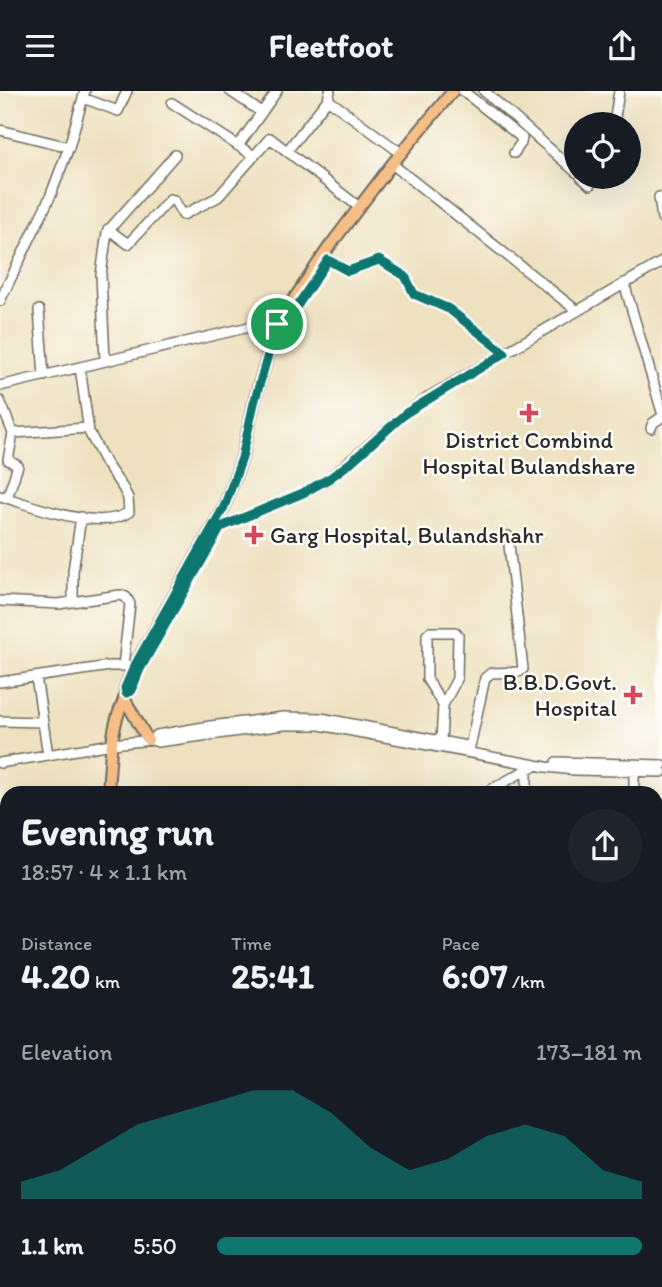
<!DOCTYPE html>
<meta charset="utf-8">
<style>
:root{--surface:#171b24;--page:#20242c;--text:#f1f3f6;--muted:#9ea1a6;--accent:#0f766e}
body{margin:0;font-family:Itim,sans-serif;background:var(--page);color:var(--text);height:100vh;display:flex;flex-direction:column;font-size:26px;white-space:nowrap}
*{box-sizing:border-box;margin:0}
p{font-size:23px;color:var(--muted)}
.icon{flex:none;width:38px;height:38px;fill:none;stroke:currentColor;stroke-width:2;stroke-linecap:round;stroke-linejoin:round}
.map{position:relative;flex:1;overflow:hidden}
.sheet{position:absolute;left:0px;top:695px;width:663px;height:502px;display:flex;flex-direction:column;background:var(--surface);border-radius:21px 21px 0 0;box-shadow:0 7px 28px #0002}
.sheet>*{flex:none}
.fabs{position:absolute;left:564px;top:21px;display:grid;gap:14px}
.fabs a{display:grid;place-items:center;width:77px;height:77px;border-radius:50%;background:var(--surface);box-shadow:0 7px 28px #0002;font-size:35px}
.pin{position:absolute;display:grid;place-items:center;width:60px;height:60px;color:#fff;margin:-30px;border:4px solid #fff;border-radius:50%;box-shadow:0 2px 7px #0007}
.round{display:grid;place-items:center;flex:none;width:74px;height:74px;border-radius:37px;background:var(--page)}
.headline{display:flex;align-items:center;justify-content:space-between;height:119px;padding:0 21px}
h1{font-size:38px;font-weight:700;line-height:52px}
.stats{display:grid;grid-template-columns:repeat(3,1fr);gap:10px;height:119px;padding:7px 21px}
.stats div{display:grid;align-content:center}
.stats b{font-size:35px;font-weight:700}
.stats small{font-size:19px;font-weight:400}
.stats p{font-size:19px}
.chart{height:196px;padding:14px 21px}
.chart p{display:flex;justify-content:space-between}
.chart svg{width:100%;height:126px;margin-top:7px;fill:var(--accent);opacity:.7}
ul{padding:0 21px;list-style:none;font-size:23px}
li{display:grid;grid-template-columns:112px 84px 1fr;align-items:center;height:52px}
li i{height:18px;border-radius:9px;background:var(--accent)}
header{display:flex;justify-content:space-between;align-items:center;height:91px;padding:0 21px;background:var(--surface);font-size:32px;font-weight:700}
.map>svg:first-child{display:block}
</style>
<header><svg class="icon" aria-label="menu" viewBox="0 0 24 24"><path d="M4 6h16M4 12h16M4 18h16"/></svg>Fleetfoot<svg class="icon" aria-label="share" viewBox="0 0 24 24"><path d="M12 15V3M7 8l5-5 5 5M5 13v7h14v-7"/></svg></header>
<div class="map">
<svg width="662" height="1196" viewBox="0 0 662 1196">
<rect width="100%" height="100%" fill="#fdfcf7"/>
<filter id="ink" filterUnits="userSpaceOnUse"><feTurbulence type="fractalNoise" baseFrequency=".0143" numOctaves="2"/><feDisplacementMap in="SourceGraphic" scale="14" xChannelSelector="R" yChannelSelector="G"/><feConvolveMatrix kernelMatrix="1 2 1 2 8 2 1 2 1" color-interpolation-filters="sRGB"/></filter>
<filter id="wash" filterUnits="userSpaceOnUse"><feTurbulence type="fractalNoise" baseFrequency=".00686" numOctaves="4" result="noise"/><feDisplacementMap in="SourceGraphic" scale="28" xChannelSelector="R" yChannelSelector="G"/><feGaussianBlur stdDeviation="1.57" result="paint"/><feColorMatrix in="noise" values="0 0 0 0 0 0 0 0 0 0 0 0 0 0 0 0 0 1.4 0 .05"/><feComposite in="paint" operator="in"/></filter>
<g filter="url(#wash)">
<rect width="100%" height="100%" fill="#eee1c0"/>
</g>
<g filter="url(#ink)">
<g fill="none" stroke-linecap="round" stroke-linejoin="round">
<defs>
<path id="minor" d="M 230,0 L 261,21
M 330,0 L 328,8 L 330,10 L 401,62
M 463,0 L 522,47 L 521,52 L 514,62
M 484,0 L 576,81
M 83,7 L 118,20 L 127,0
M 172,12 L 254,65
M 614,33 L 619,0
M 0,39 L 69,56
M 238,55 L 277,0
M 287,60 L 328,8
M 392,73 L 576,219
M 581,86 L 590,94
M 659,106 L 662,127
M 108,138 L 128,153 L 170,108 L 174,109 L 183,124 L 218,106 L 270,47 L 359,116
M 328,169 L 348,180 L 379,169 L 405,185 L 414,203 L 449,218 L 505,262
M 624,192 L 662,321
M 0,210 L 50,106 L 69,56 L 85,0
M 39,219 L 44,285
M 105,269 L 101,184 L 107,141 L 175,64
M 0,295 L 249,236 L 285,233
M 0,310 L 13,342 L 8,369 L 18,375 L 7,407
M 651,337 L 653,332 L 662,326
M 13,342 L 88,337
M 0,405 C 31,414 100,442 129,421 L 128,407 L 123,397 L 106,373 L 89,341 L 80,276
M 213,439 L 303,402 L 330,387 L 406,322 L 432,304 L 662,171
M 0,510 L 58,513 L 120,504 L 126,506 L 130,513 L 123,575
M 73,511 L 73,480 L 81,426
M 36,586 L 48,664
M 0,591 L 110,575 L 127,575
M 0,630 L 43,631
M 152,649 L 157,644 L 210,635 L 284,626 L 321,627 L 466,655
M 441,650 L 443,614 L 457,588 L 458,544 L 455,541 L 430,541 L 427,544 L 427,588 L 443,614
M 469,660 L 485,587 L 491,582 L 519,581 L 523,578 L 508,445
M 556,671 L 662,674
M 0,672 L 112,653 L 152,649 L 158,651 L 284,634 L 320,634 L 546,676 L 574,679 L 662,681
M 527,679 L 527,702
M 485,702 L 535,674
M 634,702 L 634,680
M 0,728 L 7,728
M 0,772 L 7,773
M 0,841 L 7,842
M 0,1006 L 7,1005
M 2,1096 L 7,1134
M 656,1096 L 662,1095
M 0,1145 L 7,1144
M 162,1190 L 164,1196
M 443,1190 L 456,1196
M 331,1196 L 332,1190
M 414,1196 L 415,1190
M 485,1196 L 486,1190
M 570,1196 L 572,1190
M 624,1196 L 627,1190"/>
<path id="major" d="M 124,607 L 148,649
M 108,702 C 110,676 110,649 118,624 C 121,614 127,606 125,597 L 134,576 L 224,416 L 242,367 L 254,311 L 277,233 L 329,156 L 392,73 L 453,0
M 656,967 L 662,964
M 656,975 L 662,973
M 113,1190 L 115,1196
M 179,1196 L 192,1190
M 194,1196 L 206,1190"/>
</defs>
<use href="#minor" stroke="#6f6b5f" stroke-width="12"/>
<use href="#major" stroke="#6f6b5f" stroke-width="14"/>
<use href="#minor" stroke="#fff" stroke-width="9"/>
<use href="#major" stroke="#f6be87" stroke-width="10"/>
</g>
</g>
<g fill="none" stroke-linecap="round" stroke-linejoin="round" filter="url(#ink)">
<defs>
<path id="route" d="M 328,169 L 348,180 L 379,169 L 405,185 L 414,203 L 449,218 L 505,262 L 406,322 L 350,372 L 330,387 L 303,402 L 221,436 L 140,578 L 131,600 L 126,602 L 125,597 L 134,576 L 224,416 L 242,367 L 254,312 L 277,233 L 285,233 Z"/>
</defs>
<use href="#route" stroke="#fff" stroke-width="14"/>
<use href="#route" stroke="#0f766e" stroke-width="9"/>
</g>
<g fill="#d1495b" stroke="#fdfcf7" stroke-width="2.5">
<path d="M525.5 311.5h7v7h7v7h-7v7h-7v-7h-7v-7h7z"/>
<path d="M250.5 433.5h7v7h7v7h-7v7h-7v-7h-7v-7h7z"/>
<path d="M629.5 593.5h7v7h7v7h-7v7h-7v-7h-7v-7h7z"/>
</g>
<g text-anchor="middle" stroke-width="5" stroke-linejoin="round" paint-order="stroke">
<g font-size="23" fill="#2b2b2b" stroke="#fdfcf7">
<text x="529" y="357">District Combind<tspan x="529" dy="26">Hospital Bulandshare</tspan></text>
<text x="270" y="452" text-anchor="start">Garg Hospital, Bulandshahr</text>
<text x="617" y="599" text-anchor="end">B.B.D.Govt.<tspan x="617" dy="26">Hospital</tspan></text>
</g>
</g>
</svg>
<div class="fabs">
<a><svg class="icon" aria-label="locate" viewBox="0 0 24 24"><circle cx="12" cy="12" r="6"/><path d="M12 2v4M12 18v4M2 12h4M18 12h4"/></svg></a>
</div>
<div class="pin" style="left:277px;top:233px;background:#1e9e55"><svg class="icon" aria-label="arrive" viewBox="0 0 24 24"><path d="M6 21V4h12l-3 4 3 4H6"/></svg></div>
<section class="sheet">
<div class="headline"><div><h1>Evening run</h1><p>18:57 · 4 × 1.1 km</p></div><a class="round"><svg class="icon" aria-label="share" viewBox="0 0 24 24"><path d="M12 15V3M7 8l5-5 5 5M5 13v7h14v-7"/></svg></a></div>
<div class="stats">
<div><p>Distance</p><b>4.20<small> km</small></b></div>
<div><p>Time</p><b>25:41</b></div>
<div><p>Pace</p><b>6:07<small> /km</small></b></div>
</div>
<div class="chart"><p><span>Elevation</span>173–181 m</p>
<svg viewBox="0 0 160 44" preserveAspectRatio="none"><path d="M0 44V38L10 34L20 26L30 18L40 14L50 10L60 6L70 6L80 14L90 26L100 34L110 30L120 22L130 18L140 22L150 34L160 38V44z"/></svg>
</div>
<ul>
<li><b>1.1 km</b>5:50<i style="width:100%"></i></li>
</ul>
</section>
</div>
